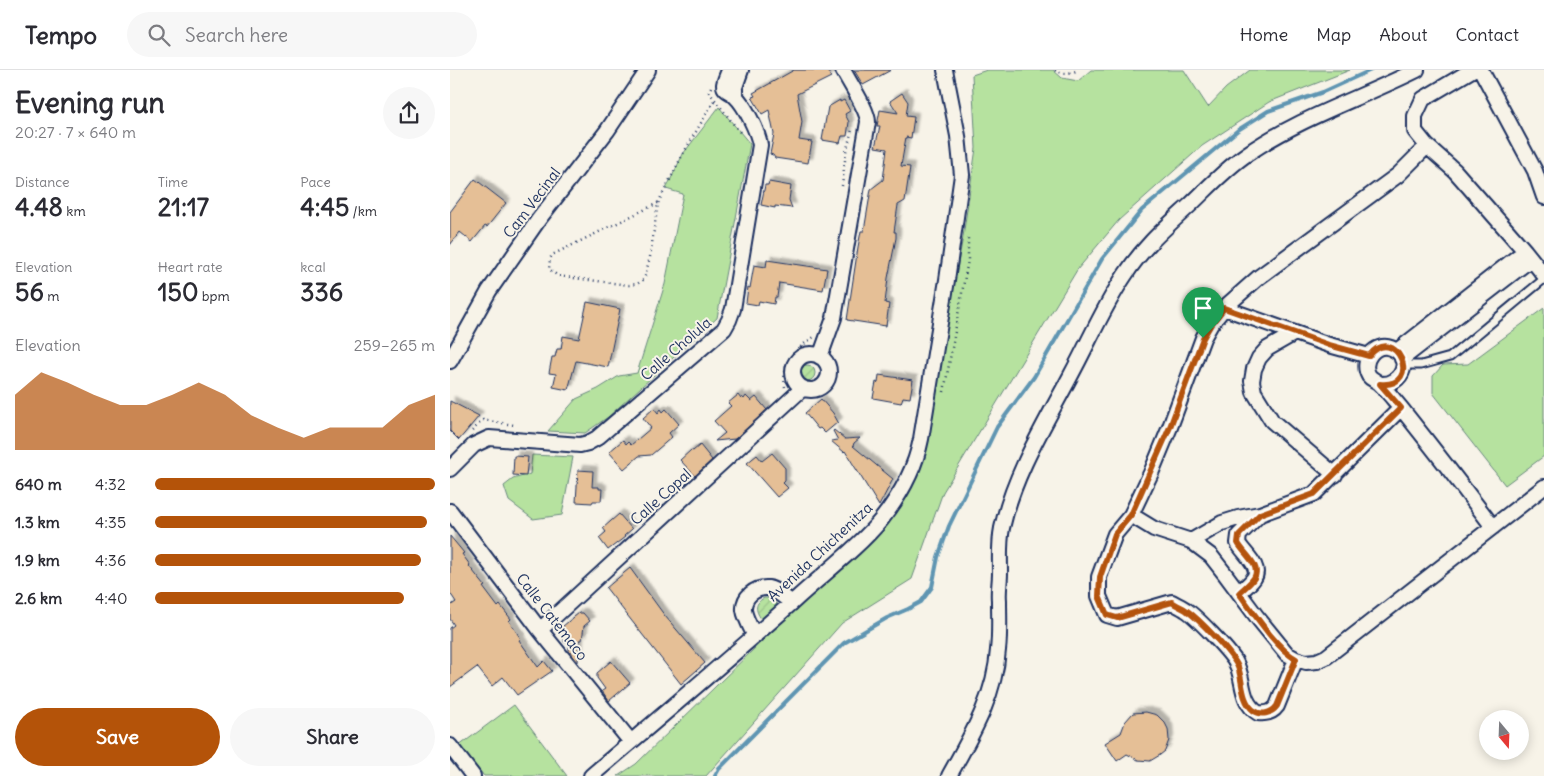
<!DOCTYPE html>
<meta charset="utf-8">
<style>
:root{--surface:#fff;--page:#f7f7f7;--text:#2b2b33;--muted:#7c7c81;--line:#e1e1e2;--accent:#b45309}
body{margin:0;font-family:Delius,sans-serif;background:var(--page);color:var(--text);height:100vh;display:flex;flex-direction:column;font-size:19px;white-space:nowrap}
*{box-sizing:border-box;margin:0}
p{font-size:16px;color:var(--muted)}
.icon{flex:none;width:28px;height:28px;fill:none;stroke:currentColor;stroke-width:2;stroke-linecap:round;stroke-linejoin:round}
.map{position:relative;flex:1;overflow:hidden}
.side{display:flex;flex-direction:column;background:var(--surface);width:450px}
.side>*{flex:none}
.needle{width:32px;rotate:161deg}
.controls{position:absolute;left:1029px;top:640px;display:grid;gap:10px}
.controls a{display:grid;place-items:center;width:50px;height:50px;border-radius:50%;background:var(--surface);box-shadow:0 2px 12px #0003;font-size:25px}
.pin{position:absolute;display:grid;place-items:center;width:42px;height:42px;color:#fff;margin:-51px -21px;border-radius:50% 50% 50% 0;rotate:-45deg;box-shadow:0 0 5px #0007}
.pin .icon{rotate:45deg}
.round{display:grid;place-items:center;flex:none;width:52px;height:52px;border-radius:26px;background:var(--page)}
.summary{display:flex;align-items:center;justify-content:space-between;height:85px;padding:0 15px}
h1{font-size:28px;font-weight:700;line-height:38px}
.stats{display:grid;grid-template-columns:repeat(3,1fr);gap:8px;height:85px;padding:5px 15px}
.stats div{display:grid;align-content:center}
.stats b{font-size:25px;font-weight:700}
.stats small{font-size:14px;font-weight:400}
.stats p{font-size:14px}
.chart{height:140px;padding:10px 15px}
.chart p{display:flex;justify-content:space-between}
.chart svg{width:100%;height:90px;margin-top:5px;fill:var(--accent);opacity:.7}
.cta{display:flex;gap:10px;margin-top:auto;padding:10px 15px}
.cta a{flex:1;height:58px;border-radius:30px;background:var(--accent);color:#fff;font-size:20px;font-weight:700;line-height:58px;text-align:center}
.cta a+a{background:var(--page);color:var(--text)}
ul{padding:0 15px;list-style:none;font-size:16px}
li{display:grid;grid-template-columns:80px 60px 1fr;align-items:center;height:38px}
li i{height:12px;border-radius:6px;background:var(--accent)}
header{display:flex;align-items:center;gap:30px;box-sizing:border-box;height:70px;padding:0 25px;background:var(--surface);border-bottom:1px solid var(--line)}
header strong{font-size:24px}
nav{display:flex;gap:28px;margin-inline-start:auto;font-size:18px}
.search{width:350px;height:45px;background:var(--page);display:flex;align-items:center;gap:12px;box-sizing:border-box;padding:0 18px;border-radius:28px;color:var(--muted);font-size:19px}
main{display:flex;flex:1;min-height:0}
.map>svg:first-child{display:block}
</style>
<header>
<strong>Tempo</strong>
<div class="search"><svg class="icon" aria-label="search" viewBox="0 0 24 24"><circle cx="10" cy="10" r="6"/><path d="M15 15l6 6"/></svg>Search here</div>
<nav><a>Home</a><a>Map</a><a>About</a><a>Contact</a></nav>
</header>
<main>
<section class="side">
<div class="summary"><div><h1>Evening run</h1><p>20:27 · 7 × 640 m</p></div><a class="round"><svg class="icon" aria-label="share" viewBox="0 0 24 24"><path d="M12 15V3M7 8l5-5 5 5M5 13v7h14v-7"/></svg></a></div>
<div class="stats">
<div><p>Distance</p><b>4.48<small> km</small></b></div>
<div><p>Time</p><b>21:17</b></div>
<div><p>Pace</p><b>4:45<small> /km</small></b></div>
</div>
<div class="stats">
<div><p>Elevation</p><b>56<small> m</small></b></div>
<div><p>Heart rate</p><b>150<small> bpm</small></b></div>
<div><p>kcal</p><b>336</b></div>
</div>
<div class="chart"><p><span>Elevation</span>259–265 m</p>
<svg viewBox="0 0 160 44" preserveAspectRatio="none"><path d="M0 44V17L10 6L20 11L30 17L40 22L50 22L60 17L70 11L80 17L90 27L100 33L110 38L120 33L130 33L140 33L150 22L160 17V44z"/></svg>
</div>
<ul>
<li><b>640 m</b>4:32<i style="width:100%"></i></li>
<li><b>1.3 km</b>4:35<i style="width:97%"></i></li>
<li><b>1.9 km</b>4:36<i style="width:95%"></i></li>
<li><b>2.6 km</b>4:40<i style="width:89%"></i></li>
</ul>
<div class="cta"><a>Save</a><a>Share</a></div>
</section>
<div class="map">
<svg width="1094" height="706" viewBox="0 0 1094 706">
<defs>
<pattern id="garden-furrows" width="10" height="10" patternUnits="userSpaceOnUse" patternTransform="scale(1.25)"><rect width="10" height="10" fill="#b6e29f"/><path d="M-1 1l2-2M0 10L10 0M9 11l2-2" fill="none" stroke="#9cc28b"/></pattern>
<filter id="shadow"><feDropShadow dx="4.5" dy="-4.5" stdDeviation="1" flood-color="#0004"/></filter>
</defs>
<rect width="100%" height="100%" fill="#f7f3e8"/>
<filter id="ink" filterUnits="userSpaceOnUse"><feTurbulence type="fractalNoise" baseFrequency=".02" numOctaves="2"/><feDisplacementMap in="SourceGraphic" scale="10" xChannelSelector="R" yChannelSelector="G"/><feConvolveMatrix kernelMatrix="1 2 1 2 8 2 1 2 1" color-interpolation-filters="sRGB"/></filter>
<g filter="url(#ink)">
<path fill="#b6e29f" stroke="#68887e" d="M 537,0 L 603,0 L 612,8 L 628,11 L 641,0 L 734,0 L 758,37 L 776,18 L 800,0 L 900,0 L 819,32 L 752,76 L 669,150 L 627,200 L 493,422 L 462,509 L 392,553 L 256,706 L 168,706 L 186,694 L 428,458 L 470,395 L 513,167 L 526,78 L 522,5 Z
M 269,37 L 300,74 L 267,248 L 158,347 L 135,363 L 98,361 L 126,329 L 148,319 L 169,306 L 187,303 L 215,214 L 233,124 L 216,119 L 233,84 Z
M 1094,238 L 1094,386 L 1055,415 L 983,323 L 983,306 L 993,295 L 1018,294 Z
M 82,385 L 123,387 L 112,445 L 83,449 L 59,431 L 54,416 L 63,409 L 80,404 Z
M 64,635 L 117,706 L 64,706 L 63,705 L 61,706 L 34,706 L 9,676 Z"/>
<path fill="url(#garden-furrows)" stroke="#68887e" d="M349 303a8 8 0 1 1 16 0a8 8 0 1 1-16 0Z
M 314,528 L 319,528 L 328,535 L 312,550 C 306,542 303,534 314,528 Z"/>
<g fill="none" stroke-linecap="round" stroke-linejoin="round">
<path stroke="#5e95b2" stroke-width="4" d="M 265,706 L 269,699 L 394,573 L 437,548 L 458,539 L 471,532 L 482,517 L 488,487 L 499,456 L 547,357 L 584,307 L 652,189 L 692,140 L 788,60 L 818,41 L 873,22 L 921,0"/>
</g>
<path fill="#e5bf96" stroke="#1b2f5e" filter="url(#shadow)" d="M 344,0 L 377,0 L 381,7 L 347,24 L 352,52 L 349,70 L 362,72 L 358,93 L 325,88 L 323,85 L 320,84 L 324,64 L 319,40 L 312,44 L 302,27 L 305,26 L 303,23 Z
M 404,0 L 441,0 L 413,15 Z
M 452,23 L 458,32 L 456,46 L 464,47 L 461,68 L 456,67 L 451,96 L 460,97 L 455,131 L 448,135 L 444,162 L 446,162 L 446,168 L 438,208 L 435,233 L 439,234 L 436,256 L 397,250 L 408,177 L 411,161 L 414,161 L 421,119 L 433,110 L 437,79 L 425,77 L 430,56 L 427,56 L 430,40 L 448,43 L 440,31 Z
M 390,30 L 390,32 L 394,30 L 400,41 L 395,44 L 399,52 L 397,66 L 392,66 L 390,73 L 372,70 L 378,37 Z
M 25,109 L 56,133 L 37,157 L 35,156 L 22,172 L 10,162 L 0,175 L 0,142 Z
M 319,112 L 341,116 L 339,130 L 342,138 L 325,136 L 325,138 L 311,135 L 315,115 L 318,115 Z
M 317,190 L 377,199 L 373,220 L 329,213 L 327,227 L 325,227 L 324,234 L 309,231 L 308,235 L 296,233 L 298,217 L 300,218 L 304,195 L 316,197 Z
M 137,232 L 170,239 L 158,297 L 126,291 L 118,320 L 103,317 L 106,304 L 99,303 L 102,287 L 105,287 L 107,279 L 111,279 L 113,266 L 129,269 Z
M 429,305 L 463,310 L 460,328 L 453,327 L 451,333 L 423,328 L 426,312 L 428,313 Z
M 288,325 L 291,329 L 292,327 L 294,329 L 296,326 L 301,331 L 306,327 L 317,340 L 285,369 L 265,371 L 275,363 L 264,351 L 281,336 L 278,333 Z
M 371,329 L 383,343 L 388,352 L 375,363 L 370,358 L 368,359 L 355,343 Z
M 0,331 L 29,346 L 9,370 L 0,361 Z
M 204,338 L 208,343 L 211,339 L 213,342 L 216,339 L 229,354 L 219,363 L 222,367 L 201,385 L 189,386 L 174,399 L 159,382 L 173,370 L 176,374 L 178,372 L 181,375 L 201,358 L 193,348 Z
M 384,360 L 395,369 L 410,368 L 404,373 L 403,376 L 443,409 L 429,436 L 395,381 L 394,382 L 381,371 L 388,370 L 383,361 Z
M 250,375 L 262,390 L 245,406 L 230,390 L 241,380 L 243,381 Z
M 322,383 L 335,398 L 335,411 L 333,413 L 338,418 L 327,427 L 297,393 L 307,385 L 312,391 Z
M 64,386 L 78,387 L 76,406 L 63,405 Z
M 128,400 L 143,401 L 142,417 L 149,417 L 149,419 L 152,419 L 151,431 L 143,431 L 142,433 L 126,432 Z
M 169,444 L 182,459 L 174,466 L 175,467 L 158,480 L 149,468 L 156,462 L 153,458 Z
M 0,466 L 14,483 L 12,484 L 20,495 L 19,496 L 35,516 L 33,517 L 48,537 L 50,535 L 61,549 L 59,551 L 71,569 L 69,570 L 88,597 L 94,591 L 102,601 L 67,625 L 53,607 L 42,616 L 27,597 L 0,617 L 0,558 L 4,555 L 0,549 L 0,536 L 6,532 L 0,523 Z
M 180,498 L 215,546 L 255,593 L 231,614 L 156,518 Z
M 129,543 L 133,543 L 140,551 L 134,556 L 132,570 L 129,570 L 128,592 L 119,581 L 119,572 L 114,572 L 113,556 Z
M 161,591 L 180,613 L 159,631 L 152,621 L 155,619 L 147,608 L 147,603 Z
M 696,642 L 707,645 L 715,653 L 718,659 L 719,670 L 715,681 L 710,685 L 700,691 L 688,690 L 677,684 L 667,691 L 655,673 L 671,663 L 675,652 L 683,643 Z"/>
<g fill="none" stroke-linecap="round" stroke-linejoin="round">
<defs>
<path id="service" d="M 954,295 L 971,295 L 1000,287 L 1094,209"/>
<path id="minor" d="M 1022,0 L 973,29 L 965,46 L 965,61 L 977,76 L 1005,101 L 1075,181 L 1094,205
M 1031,0 L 1085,101 L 1094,127
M 285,26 L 285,17 L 291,0
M 774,238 L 879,275 L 919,286
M 845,263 L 817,279 L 809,288 L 804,299 L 802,311 L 804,322 L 822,351 L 885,405
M 947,281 L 1075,181
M343 302a18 18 0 1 1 36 0a18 18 0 1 1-36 0Z
M 370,287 L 384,248 L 418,52 C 418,40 399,12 393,0
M 952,289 L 1081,189
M 0,291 L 39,221 L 89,149 L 157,61 L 198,0
M 930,314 C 954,316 963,286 941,278 C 925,272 910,291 919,306 C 922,310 928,311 931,315 C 938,322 945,331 951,338 C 982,377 1013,417 1043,457
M 0,399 L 24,375 L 39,368 L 130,375 L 138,373 L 147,368 L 274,259 L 279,250 L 283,239 L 310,75 C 308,62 295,35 285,26 C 282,22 274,21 274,15 C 274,11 278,4 279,0
M 0,441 L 90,560 L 181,672
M 681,445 L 704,459 L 741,471 L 761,486 L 775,504 L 807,547 L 837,584 L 846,589 L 856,592 L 867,591 L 876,587 L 1094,417
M 741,471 L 772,453 L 788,448 L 810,444
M 789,523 C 794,518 800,514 804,508 C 812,496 793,483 788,473 L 789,465 L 810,444 L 864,424 L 951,338
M 90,560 L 353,318
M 305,566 C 301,558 295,548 294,540 C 293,527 305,517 318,518 C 326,519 335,528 342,533
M 846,589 L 827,636 C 822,643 816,644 808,643 C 789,631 795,608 785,591 C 778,580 747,547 736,540 C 732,537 727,535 722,532 L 667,548 L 657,545 L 649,526 L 649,507 L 665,464 L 681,445 L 701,403 L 720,357 L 753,268 L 761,254 L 774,238 L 809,207 L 948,105 L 977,76
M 0,676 L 23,706
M 141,706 C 209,648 278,590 345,530 C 372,505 408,478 431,450 C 450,426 465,400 471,369 L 497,210 L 512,105 L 508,66 L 495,0
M 499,706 C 521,666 545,627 548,580 C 550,564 549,547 549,530 C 548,521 550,512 550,503 C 550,488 549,473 552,458 C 564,404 595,354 621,305 C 639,272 654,236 675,205 C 694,176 714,159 739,136 C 758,118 775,99 797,84 C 849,48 911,28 967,0"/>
</defs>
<use href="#service" stroke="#1b2f5e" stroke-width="11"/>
<use href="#minor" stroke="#1b2f5e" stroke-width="18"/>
<path stroke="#1b2f5e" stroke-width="2.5" stroke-dasharray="1 4" stroke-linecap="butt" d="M 605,0 C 613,5 621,3 629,0
M 261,17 L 259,22 L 292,65
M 392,116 L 396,82 L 402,60
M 208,133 L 102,185 L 100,189 L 99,199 L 108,206 L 179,215 L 187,214 L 193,210 L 195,206 L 200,187 L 208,133 L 233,84 L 265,29
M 335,317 C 331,294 345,279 364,267
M 494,322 L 518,190 L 518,167
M 22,361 L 33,350 L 64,355"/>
<use href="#service" stroke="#f7f3e8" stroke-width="7"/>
<use href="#minor" stroke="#f7f3e8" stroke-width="14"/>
</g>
</g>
<g fill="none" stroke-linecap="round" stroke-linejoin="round" filter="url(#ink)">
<defs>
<path id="route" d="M 774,238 L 879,275 L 919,286 C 945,252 975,318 930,314 L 951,338 L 864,424 L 810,444 L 789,465 L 788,473 C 793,483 812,496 804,508 C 800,514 794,518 789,523 C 803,542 826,578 846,589 L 827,636 C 821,644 811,646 803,640 C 791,630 793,611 788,597 C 782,583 749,549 736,540 C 731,537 726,535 722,532 L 667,548 L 657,545 L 649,526 L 650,507 L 665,464 L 681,445 L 720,357 L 753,268 L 761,254 Z"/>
</defs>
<use href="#route" stroke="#fff" stroke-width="10"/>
<use href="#route" stroke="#b45309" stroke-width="6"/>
</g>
<g text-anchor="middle" stroke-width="4" stroke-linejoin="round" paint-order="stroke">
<g font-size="15" fill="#1b2f5e" stroke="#f7f3e8">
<text transform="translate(82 133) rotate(-53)" y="5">Cam Vecinal</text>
<text transform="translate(226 279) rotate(-41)" y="5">Calle Cholula</text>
<text transform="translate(211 427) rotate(-42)" y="5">Calle Copal</text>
<text transform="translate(370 482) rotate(-43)" y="5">Avenida Chichenitza</text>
<text transform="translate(102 547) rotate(52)" y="5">Calle Catemaco</text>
</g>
</g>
</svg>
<div class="controls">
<a><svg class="needle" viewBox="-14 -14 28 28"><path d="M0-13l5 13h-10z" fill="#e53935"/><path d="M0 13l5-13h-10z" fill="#7c7c81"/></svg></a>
</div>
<div class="pin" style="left:753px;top:268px;background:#1e9e55"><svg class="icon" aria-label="arrive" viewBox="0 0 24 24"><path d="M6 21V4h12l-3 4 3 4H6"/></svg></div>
</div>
</main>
